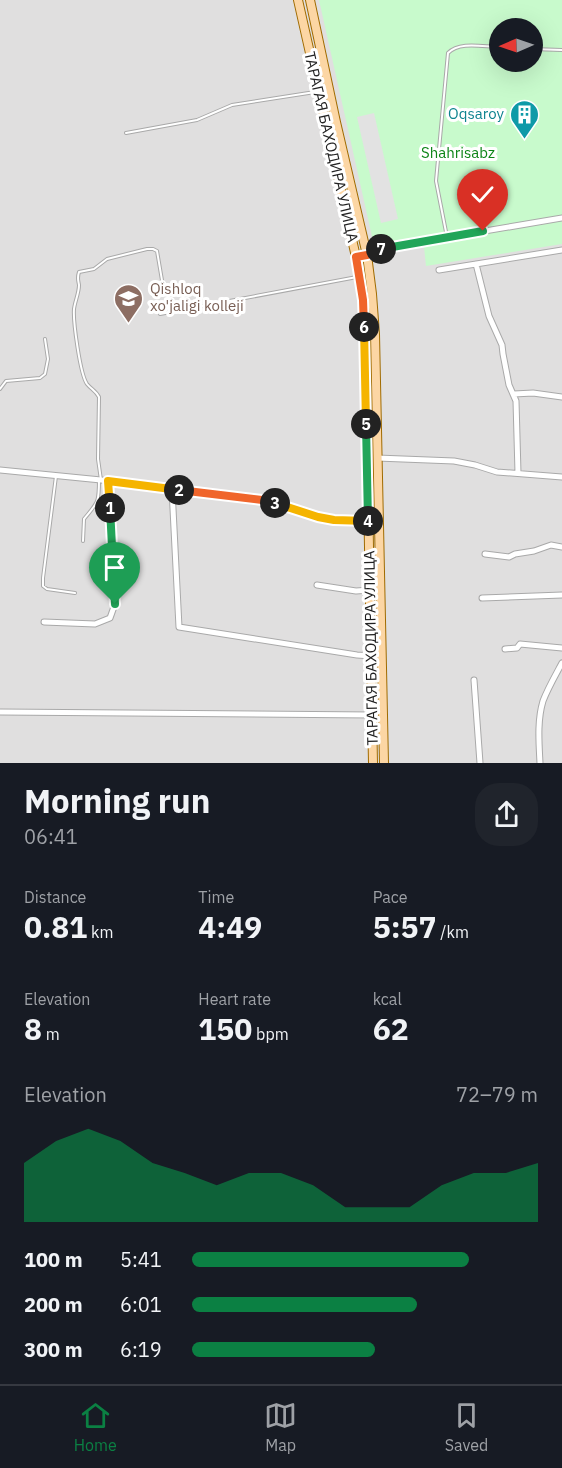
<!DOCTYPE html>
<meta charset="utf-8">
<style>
:root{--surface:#171b24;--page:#20242c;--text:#f1f3f6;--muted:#9ea1a6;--line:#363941;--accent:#0b8043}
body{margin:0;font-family:"IBM Plex Sans",sans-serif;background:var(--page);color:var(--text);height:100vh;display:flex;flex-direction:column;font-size:22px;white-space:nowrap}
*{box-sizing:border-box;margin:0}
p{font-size:20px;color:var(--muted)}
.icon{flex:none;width:33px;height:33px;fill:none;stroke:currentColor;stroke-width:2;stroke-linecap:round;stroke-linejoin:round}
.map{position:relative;height:763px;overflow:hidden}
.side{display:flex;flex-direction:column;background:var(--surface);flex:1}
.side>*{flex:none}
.needle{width:39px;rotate:268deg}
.fabs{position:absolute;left:489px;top:18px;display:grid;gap:12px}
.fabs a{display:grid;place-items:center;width:54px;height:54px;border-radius:50%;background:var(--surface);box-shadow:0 6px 24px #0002;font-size:30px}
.pin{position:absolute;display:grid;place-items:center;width:51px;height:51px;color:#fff;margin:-62px -26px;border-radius:50% 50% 50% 0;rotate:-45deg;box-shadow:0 0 6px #0007}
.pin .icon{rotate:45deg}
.km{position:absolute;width:30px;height:30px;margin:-15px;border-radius:50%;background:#222;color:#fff;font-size:16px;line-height:30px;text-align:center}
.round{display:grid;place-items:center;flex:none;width:63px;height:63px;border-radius:24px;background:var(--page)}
.headline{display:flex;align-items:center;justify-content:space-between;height:102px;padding:0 24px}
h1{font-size:33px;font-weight:700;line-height:45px}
.stats{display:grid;grid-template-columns:repeat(3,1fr);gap:9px;height:102px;padding:6px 24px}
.stats div{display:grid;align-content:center}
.stats b{font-size:30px;font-weight:700}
.stats small{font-size:16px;font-weight:400}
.stats p{font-size:16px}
.chart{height:168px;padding:12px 24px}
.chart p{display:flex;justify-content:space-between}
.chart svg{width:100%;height:108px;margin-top:6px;fill:var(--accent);opacity:.7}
ul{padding:0 24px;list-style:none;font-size:20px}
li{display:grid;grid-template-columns:96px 72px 1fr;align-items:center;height:45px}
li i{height:15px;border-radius:8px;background:var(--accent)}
.dock{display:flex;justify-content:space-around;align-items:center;height:84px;border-top:2px solid var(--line);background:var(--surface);font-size:16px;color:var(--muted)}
.dock a{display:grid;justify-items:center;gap:3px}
.dock .active{color:var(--accent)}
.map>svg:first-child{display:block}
</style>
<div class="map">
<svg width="562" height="763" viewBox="0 0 562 763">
<rect width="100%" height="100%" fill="#f2efe9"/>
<path fill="#e0dfdf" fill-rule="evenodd" d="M 0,0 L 562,0 L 562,763 L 0,763 ZM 500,28 L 532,28 L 532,62 L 500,62 Z"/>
<path fill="#c8facc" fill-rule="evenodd" d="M 319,0 L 562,0 L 562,244 L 426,266 L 424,247 L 388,251 L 387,243 L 373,241 ZM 500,28 L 532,28 L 532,62 L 500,62 Z"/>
<path fill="#e2e2e2" d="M 374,113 L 398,219 L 381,223 L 357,117 Z"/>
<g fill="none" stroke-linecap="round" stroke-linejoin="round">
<defs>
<path id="lane" d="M 532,49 L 562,50
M 126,133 L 197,120 L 232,105 L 315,92
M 447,237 L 436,181 L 448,53 C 460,41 483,47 500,47
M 160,314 L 357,277
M 0,389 L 6,381 L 40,378 L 45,374 L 48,359 L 45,339
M 56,476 L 43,578 L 43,586 L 47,589 L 75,593
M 101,480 L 98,459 L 99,397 C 96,391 91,389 87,384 C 80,374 73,321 74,309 C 75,301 79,293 79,285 C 78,279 77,278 79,272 L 94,269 L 107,259 L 147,249 L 153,249 L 157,251 L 164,292
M 83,541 L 84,519 C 98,502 99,503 99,480"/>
<path id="street" d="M 356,257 L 367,255 L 390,247 L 562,218
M 476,264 L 489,316 L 502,345 L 503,354 L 509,385 L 516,401 L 518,473
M 439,270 L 562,250
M 514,394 L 533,393 L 562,397
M 377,458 L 454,461 L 475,465 L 497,472 L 562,477
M 0,470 L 101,480 L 262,500 L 318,517 L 368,522
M 172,489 L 179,627 L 357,655 L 371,656
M 485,554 L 509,557 L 515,554 L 534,551 L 551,545 L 562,547
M 317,585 L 356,591 L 370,590
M 482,598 L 562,595
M 44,622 L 95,624 L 110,618 L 115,604 L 108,481
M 505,649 L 517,648 L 520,644 L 562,648
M 474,680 L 480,763
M 0,712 L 372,715
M 540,763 C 539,743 537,721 543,701 C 548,688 555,676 562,663"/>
<path id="primary" d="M 298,0 L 356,257 L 363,300 L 365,332 L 373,763
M 310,0 L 336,122 L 367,255 L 372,294 L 375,334 L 384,763"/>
</defs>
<use href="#lane" stroke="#a9a9a9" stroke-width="4"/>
<use href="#street" stroke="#a9a9a9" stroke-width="7"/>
<use href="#primary" stroke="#a06b00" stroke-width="10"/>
<use href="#lane" stroke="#fff" stroke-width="2"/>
<use href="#street" stroke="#fff" stroke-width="5"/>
<use href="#primary" stroke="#fcd6a4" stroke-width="8"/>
</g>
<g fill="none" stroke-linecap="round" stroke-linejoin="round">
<defs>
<path id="split-1" d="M 110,508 L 115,604"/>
<path id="split-2" d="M 110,508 L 108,481 L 179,490"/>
<path id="split-3" d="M 179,490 L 262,500 L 275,503"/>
<path id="split-4" d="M 275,503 L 318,517 L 334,520 L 368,521"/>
<path id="split-5" d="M 366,424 L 368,521"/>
<path id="split-6" d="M 364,327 L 366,424"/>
<path id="split-7" d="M 364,327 L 363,300 L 356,257 L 367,255 L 381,249"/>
<path id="split-8" d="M 381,249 L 483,231"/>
</defs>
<use href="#split-1" stroke="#fff" stroke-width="12"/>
<use href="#split-2" stroke="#fff" stroke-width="12"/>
<use href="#split-3" stroke="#fff" stroke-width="12"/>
<use href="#split-4" stroke="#fff" stroke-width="12"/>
<use href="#split-5" stroke="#fff" stroke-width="12"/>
<use href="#split-6" stroke="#fff" stroke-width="12"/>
<use href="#split-7" stroke="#fff" stroke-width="12"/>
<use href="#split-8" stroke="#fff" stroke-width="12"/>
<use href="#split-1" stroke="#22a559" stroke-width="8"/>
<use href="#split-2" stroke="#f5b400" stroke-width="8"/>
<use href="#split-3" stroke="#f0652b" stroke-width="8"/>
<use href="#split-4" stroke="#f5b400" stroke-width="8"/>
<use href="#split-5" stroke="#22a559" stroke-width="8"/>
<use href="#split-6" stroke="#f5b400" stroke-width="8"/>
<use href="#split-7" stroke="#f0652b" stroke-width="8"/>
<use href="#split-8" stroke="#22a559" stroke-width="8"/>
</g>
<defs>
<symbol id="building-pin" viewBox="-11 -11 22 30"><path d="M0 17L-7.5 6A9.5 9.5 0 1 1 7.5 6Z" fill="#0f9aa8" stroke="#fff"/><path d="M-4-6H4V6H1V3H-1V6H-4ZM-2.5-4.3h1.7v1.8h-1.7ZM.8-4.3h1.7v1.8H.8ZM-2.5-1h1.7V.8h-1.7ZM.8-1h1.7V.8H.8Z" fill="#fff"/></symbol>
<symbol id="university-pin" viewBox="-11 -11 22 30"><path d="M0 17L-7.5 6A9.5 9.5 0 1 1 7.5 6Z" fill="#8d6e63" stroke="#fff"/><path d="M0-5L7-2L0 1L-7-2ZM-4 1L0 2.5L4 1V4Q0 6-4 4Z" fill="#fff"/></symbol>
</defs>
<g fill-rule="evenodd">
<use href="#building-pin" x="508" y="98" width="33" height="45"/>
<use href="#university-pin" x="112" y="282" width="33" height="45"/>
</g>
<g text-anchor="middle" stroke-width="6" stroke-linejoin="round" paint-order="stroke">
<g font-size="15" fill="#0d838f" stroke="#fff" text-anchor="end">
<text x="504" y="119">Oqsaroy</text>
</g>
<g font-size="15" fill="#222" stroke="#fff">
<text transform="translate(331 147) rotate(77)" y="5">ТАРАГАЯ БАХОДИРА УЛИЦА</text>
<text transform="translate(371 648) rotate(-91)" y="5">ТАРАГАЯ БАХОДИРА УЛИЦА</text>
</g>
<g font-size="15" fill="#0c8416" stroke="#fff">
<text x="458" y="158">Shahrisabz</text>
</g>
<g font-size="15" fill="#785e54" stroke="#fff" text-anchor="start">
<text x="150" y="294">Qishloq<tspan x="150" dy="17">xo'jaligi kolleji</tspan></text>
</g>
</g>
</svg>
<div class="fabs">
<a><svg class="needle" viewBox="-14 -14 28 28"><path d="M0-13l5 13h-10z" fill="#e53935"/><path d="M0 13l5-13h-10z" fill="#9ea1a6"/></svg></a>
</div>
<div class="pin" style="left:115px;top:604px;background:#1e9e55"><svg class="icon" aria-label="arrive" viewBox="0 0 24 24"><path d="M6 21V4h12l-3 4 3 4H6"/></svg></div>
<div class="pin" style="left:483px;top:231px;background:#d93025"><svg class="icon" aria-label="check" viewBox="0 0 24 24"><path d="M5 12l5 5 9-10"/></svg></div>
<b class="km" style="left:110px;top:508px">1</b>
<b class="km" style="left:179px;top:490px">2</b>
<b class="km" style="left:275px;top:503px">3</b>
<b class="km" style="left:368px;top:521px">4</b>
<b class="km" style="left:366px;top:424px">5</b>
<b class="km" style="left:364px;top:327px">6</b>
<b class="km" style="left:381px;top:249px">7</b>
</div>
<section class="side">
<div class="headline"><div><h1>Morning run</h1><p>06:41</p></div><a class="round"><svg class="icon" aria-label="share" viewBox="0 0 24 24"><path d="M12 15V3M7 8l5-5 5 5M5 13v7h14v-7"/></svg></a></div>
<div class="stats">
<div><p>Distance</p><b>0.81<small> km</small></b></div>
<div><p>Time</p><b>4:49</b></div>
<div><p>Pace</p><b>5:57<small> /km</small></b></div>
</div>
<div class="stats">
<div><p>Elevation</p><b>8<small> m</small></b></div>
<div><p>Heart rate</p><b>150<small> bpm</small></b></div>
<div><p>kcal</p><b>62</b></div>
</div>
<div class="chart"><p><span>Elevation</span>72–79 m</p>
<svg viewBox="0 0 160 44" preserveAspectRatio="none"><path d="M0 44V20L10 11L20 6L30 11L40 20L50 24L60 29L70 24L80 24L90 29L100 38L110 38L120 38L130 29L140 24L150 24L160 20V44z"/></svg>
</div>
<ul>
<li><b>100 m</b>5:41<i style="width:80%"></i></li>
<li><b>200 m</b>6:01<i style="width:65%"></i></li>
<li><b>300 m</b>6:19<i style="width:53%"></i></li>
</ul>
</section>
<nav class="dock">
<a class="active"><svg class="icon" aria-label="home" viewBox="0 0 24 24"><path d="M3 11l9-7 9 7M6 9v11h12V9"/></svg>Home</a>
<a><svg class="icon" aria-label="map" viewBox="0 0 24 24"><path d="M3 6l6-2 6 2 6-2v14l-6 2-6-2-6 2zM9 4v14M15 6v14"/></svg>Map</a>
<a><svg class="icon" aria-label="saved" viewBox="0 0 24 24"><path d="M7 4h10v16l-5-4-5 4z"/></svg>Saved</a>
</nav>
